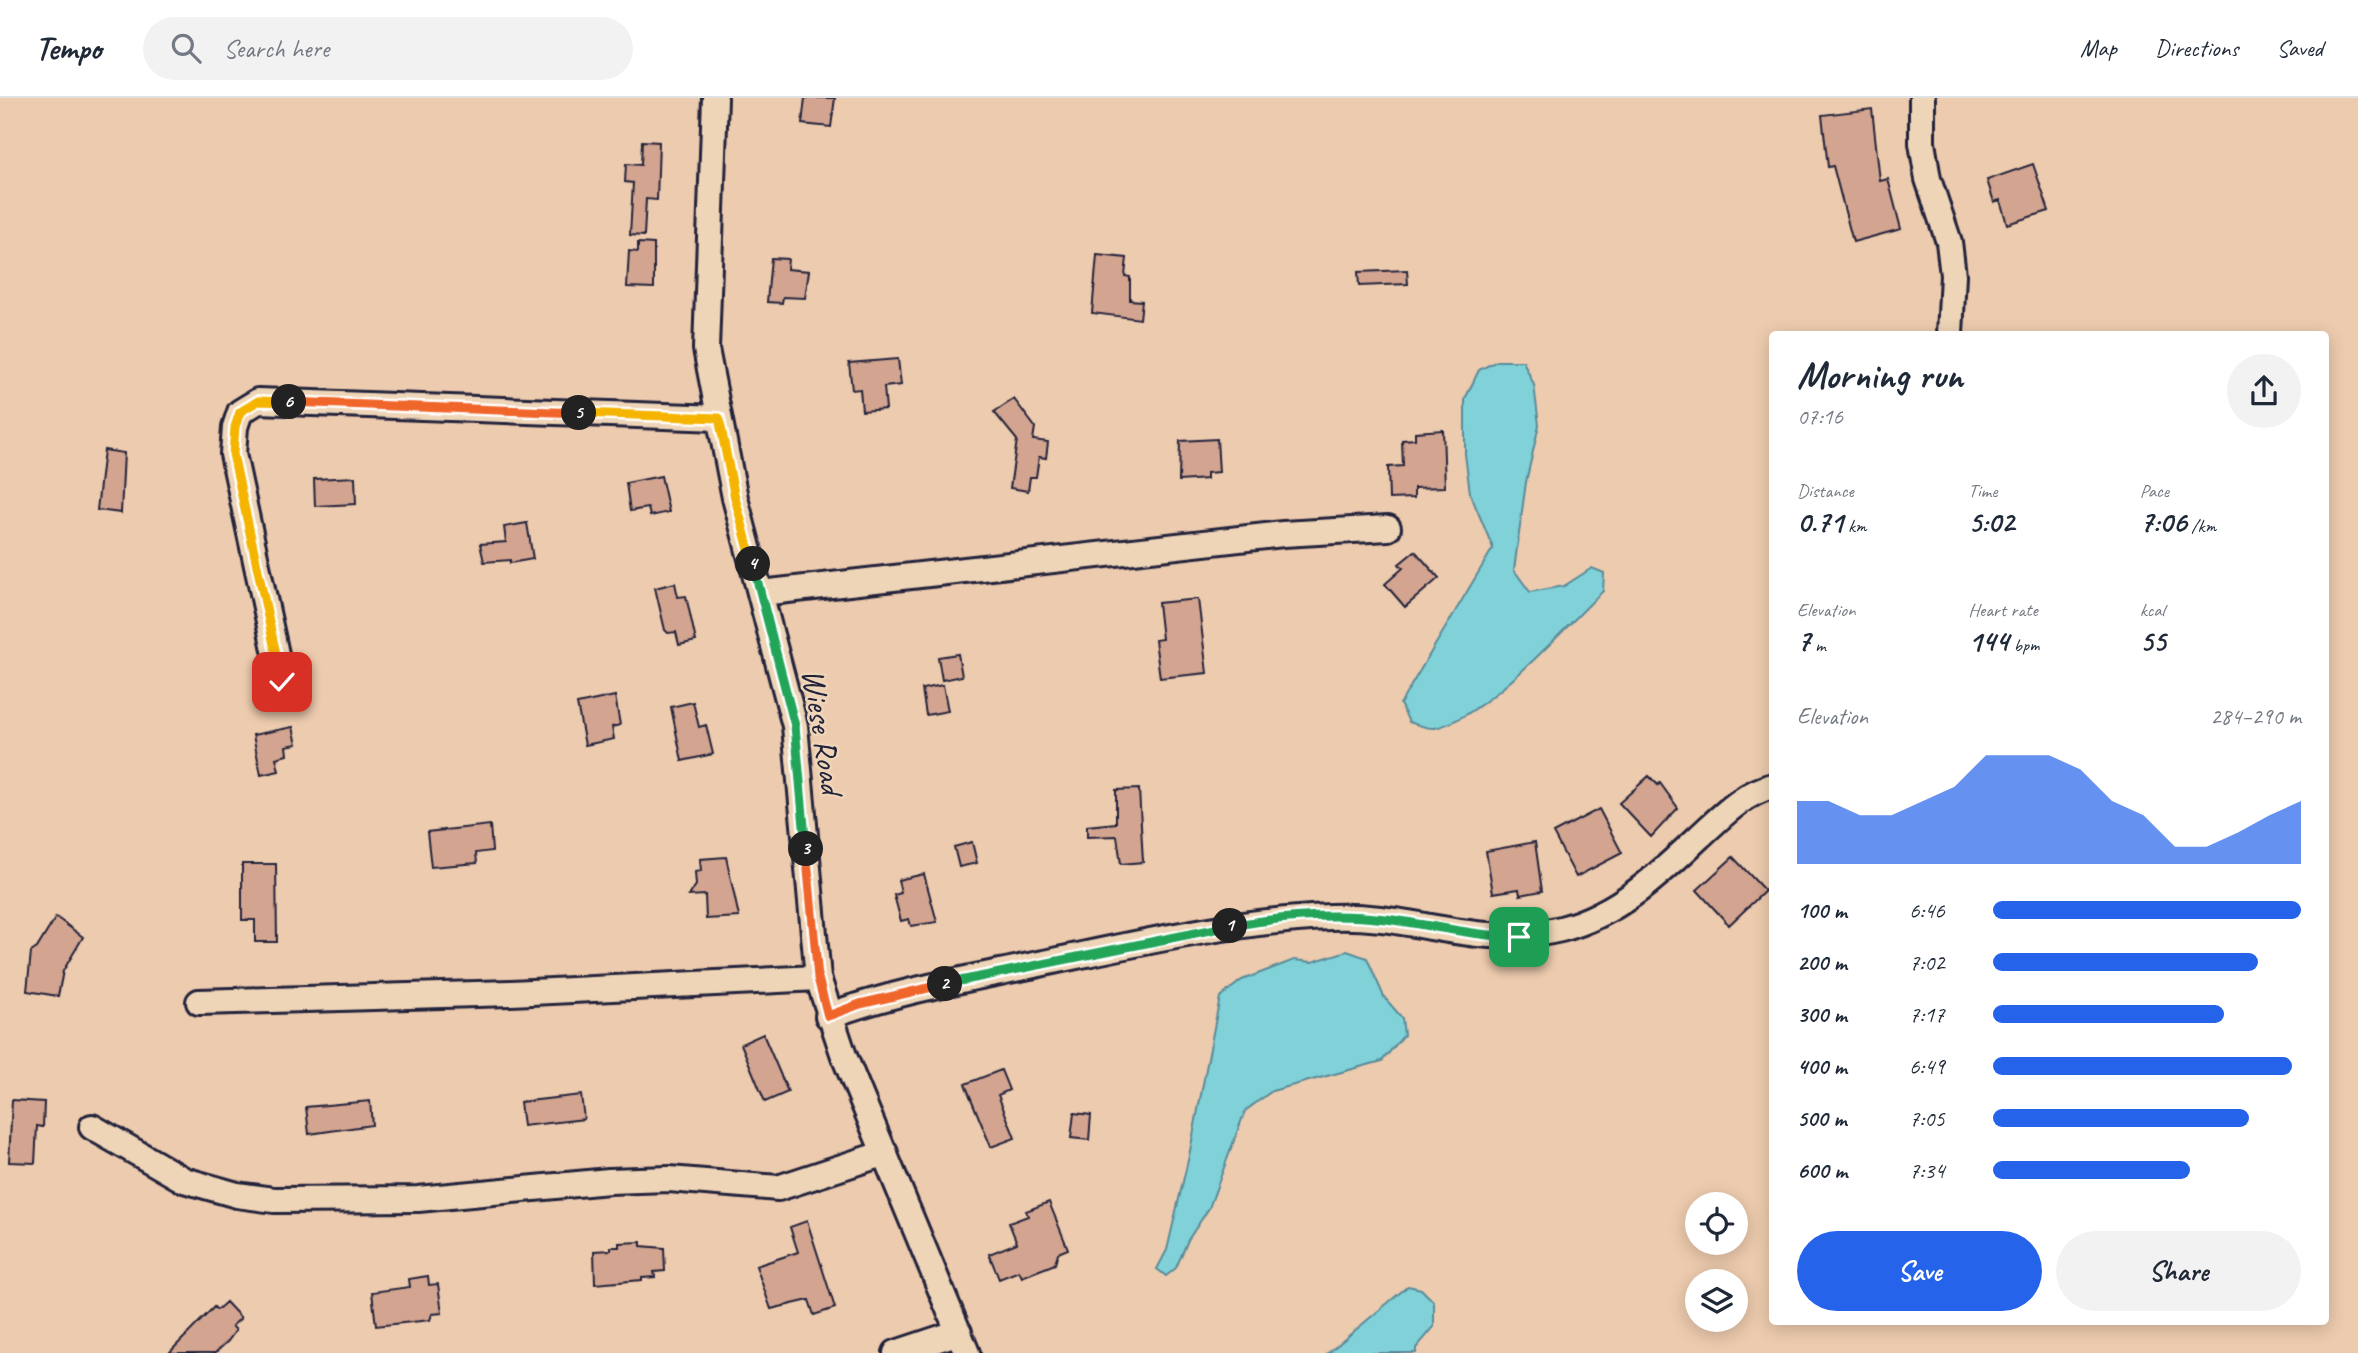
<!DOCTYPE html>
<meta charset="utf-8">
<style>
:root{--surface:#fff;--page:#f2f2f3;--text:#1f2937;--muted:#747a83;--line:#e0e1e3;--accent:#2563eb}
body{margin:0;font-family:Caveat,sans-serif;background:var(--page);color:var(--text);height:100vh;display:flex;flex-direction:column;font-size:26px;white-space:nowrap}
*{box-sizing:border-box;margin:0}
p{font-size:23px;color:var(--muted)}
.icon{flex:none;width:38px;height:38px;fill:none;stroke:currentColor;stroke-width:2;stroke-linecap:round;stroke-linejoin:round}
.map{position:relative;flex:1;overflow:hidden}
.sheet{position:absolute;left:1769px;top:233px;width:560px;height:994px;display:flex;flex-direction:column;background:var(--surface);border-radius:7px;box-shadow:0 4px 18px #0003}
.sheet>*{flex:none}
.controls{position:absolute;left:1685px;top:1094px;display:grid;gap:14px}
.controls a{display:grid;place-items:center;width:63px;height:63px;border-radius:50%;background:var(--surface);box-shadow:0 4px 18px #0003;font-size:35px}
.pin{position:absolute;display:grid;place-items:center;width:60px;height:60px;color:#fff;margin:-30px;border-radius:14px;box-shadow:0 4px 10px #0006}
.km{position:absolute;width:35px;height:35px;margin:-18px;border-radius:50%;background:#222;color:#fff;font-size:19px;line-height:35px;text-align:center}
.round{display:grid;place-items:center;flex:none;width:74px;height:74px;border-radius:37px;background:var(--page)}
.summary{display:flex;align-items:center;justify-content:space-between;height:119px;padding:0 28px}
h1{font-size:38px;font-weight:700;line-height:52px}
.figures{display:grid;grid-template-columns:repeat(3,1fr);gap:10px;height:119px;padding:7px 28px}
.figures div{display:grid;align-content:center}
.figures b{font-size:30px;font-weight:700}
.figures small{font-size:19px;font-weight:400}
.figures p{font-size:19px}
.chart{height:196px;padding:14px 28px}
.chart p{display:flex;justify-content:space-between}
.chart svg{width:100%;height:126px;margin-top:7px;fill:var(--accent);opacity:.7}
.button{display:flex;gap:14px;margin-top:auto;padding:14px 28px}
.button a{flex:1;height:80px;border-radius:42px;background:var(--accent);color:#fff;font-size:28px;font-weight:700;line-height:80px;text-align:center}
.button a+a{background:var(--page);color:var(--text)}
ul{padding:0 28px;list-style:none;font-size:23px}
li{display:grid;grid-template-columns:112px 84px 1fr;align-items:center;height:52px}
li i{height:18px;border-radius:9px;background:var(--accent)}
header{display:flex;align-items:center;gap:42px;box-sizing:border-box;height:98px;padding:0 35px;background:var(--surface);border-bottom:2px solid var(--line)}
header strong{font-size:33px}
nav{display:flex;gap:38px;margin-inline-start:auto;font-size:24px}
.search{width:490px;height:63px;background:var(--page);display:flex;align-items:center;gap:18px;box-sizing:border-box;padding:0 24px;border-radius:38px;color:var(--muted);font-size:26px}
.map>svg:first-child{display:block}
</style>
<header>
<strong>Tempo</strong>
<div class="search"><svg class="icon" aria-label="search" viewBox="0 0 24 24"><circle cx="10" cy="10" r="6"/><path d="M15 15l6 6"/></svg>Search here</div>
<nav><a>Map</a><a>Directions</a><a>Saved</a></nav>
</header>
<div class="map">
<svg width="2358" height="1255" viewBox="0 0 2358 1255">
<rect width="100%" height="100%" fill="#edcbae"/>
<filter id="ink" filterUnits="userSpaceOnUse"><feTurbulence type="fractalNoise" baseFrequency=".0143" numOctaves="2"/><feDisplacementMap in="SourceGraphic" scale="14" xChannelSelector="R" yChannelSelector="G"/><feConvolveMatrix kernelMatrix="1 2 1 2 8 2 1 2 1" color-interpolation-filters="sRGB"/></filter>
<g filter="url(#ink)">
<path fill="#80d1d8" stroke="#5a8b99" stroke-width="2" d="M 1497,263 L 1523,263 L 1534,287 L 1539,327 L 1526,384 L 1514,472 L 1530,494 L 1564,488 L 1592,470 L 1604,475 L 1603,493 C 1564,530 1487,619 1435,630 C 1427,631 1416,626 1409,624 L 1400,606 L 1493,450 L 1470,395 L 1465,356 L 1465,301 L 1479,272 Z
M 1347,853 L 1367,860 L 1384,899 L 1402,920 L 1404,937 L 1382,963 L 1272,993 L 1245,1013 L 1209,1110 L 1188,1142 L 1176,1170 L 1166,1178 L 1157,1171 L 1167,1152 L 1189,1058 L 1220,899 L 1242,882 L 1294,862 L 1312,864 Z
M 1408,1188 L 1421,1191 L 1434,1204 L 1434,1229 L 1416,1250 L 1416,1255 L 1328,1255 Z"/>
<path fill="#d3a490" stroke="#22223b" stroke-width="2" d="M 805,0 L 835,0 L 831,29 L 802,26 Z
M 1872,11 L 1880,83 L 1888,81 L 1901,131 L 1853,144 L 1833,68 L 1828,69 L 1822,17 Z
M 642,43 L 659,44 L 657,102 L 646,101 L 644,138 L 630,137 L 633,85 L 625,84 L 626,66 L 641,67 Z
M 2033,66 L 2049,113 L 2007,126 L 2000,102 L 1994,104 L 1987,82 Z
M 638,145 L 654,146 L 654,190 L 627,189 L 629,153 L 638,154 Z
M 1097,157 L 1127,160 L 1125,178 L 1130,179 L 1130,202 L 1142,203 L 1140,221 L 1092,215 Z
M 771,160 L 788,161 L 787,171 L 809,173 L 805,200 L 783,199 L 782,205 L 767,204 Z
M 1407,172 L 1408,186 L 1359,188 L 1358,174 Z
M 898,261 L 901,287 L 884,289 L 886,311 L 862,313 L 860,291 L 852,292 L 849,265 Z
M 1014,301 L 1035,329 L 1033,342 L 1048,344 L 1046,360 L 1039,359 L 1036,379 L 1030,379 L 1028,393 L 1010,390 L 1017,342 L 994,314 Z
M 1443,332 L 1445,389 L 1414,390 L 1414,400 L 1389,401 L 1388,369 L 1403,368 L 1402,342 L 1415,341 L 1415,334 Z
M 1217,341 L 1219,374 L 1207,375 L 1207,381 L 1179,383 L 1180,343 Z
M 104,352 L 124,355 L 121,415 L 97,412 Z
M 661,378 L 669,414 L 650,418 L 648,410 L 630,413 L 626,385 Z
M 355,379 L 356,406 L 315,408 L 314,381 Z
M 527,425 L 533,461 L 510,465 L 510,462 L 484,464 L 480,446 L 506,444 L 504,429 Z
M 1415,453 L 1439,480 L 1405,509 L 1385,486 L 1403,470 L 1399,466 Z
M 675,485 L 678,499 L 686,498 L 696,543 L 679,547 L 676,534 L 668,535 L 665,532 L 655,490 Z
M 1198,501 L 1207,575 L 1160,580 L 1155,542 L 1162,541 L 1158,505 Z
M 958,556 L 962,578 L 942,582 L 938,559 Z
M 943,587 L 948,613 L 926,617 L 922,591 Z
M 615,598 L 620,627 L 612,629 L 614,641 L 585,647 L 577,606 Z
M 693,604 L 699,629 L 706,627 L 713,656 L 682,663 L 671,609 Z
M 293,629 L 297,646 L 286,648 L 287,657 L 276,660 L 279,673 L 261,677 L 253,637 Z
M 1649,678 L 1658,687 L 1660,685 L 1678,710 L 1651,739 L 1619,705 Z
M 1139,691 L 1143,764 L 1121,766 L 1117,738 L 1087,739 L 1087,728 L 1116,725 L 1116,692 Z
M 1599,711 L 1622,755 L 1576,779 L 1553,735 Z
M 490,727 L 492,753 L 476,755 L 477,765 L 431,769 L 427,734 Z
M 972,744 L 977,765 L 959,769 L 954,749 Z
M 1535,744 L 1542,793 L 1520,797 L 1519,791 L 1493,795 L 1486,753 Z
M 726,759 L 739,819 L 706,821 L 705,797 L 689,798 L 696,787 L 695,774 L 701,773 L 700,761 Z
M 1733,759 L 1765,793 L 1729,827 L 1697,792 Z
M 242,766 L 276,766 L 277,844 L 255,844 L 255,822 L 242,822 Z
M 924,776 L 937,824 L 911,828 L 909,821 L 901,823 L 894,797 L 901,795 L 898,782 Z
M 56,819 L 83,839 L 63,873 L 58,898 L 27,893 L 31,854 L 37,850 Z
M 763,936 L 788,994 L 765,1004 L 741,946 Z
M 1001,972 L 1009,992 L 998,997 L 1015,1040 L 991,1049 L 965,986 Z
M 581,997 L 584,1021 L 523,1028 L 520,1004 Z
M 12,1002 L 44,1004 L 43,1029 L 37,1028 L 35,1065 L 9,1064 Z
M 370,1003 L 372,1027 L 309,1036 L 306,1009 Z
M 1074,1015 L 1091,1017 L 1089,1042 L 1071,1040 Z
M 1049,1104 L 1068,1151 L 1058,1155 L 1055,1166 L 1022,1179 L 1019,1173 L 999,1181 L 989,1156 L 1017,1145 L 1009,1125 L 1028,1118 L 1026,1113 Z
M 807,1123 L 835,1210 L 814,1217 L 809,1202 L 771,1211 L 756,1168 L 798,1154 L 790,1129 Z
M 641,1144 L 641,1148 L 664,1150 L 665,1173 L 654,1174 L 655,1179 L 642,1180 L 642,1182 L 595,1186 L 594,1153 L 611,1152 L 611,1149 L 619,1149 L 619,1145 Z
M 428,1178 L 429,1187 L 438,1186 L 442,1215 L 432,1216 L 430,1222 L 376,1228 L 372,1194 L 410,1189 L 409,1181 Z
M 226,1204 L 241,1220 L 232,1228 L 236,1232 L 228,1243 L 215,1255 L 169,1255 L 214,1209 L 217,1212 Z"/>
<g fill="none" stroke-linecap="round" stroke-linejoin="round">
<defs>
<path id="minor" d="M 715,0 L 706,251 L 735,400 L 795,628 L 818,880 L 844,958 L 967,1255
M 1922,0 L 1922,45 L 1928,81 L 1949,144 L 1953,177 L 1950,236
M 761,495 L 1283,436 L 1388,430
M 282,584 L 233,356 L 235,329 L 240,314 L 258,303 L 719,320
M 199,904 L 511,895 L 818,880
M 828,918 C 896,893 968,881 1039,866 C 1135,846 1232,823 1331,819 C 1413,815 1474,852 1561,831 C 1617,817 1659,777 1700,738 C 1721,719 1743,695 1773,688
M 92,1029 L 184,1082 L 237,1097 L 274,1102 L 418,1101 L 609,1083 L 669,1081 L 778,1090 L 885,1055
M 896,1255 L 959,1234"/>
</defs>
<use href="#minor" stroke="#22223b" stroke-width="30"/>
<use href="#minor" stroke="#efd5b7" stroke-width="24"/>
</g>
</g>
<g fill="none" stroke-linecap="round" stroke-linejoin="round" filter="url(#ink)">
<defs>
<path id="split-1" d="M 1230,828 C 1280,819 1336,815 1386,821 C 1431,827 1473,838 1519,839"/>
<path id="split-2" d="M 945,886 L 1230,828"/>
<path id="split-3" d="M 806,751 L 818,880 L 828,918 L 860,906 L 945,886"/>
<path id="split-4" d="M 753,466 L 795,628 L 806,751"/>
<path id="split-5" d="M 579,315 L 719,320 L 735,400 L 753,466"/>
<path id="split-6" d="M 289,304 L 579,315"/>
<path id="split-7" d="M 282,584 L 233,356 L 235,329 L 240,314 L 258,303 L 289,304"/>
</defs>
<use href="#split-1" stroke="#fff" stroke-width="14"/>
<use href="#split-2" stroke="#fff" stroke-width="14"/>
<use href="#split-3" stroke="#fff" stroke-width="14"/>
<use href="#split-4" stroke="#fff" stroke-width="14"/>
<use href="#split-5" stroke="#fff" stroke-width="14"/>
<use href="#split-6" stroke="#fff" stroke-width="14"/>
<use href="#split-7" stroke="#fff" stroke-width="14"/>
<use href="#split-1" stroke="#22a559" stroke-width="9"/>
<use href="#split-2" stroke="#22a559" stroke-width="9"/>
<use href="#split-3" stroke="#f0652b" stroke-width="9"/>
<use href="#split-4" stroke="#22a559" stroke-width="9"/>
<use href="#split-5" stroke="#f5b400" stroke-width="9"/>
<use href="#split-6" stroke="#f0652b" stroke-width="9"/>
<use href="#split-7" stroke="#f5b400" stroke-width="9"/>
</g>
<g text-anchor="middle" stroke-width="5" stroke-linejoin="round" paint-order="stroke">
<g font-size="33" fill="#22223b" stroke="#efd5b7">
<text transform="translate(824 633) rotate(81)" y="12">Wiese Road</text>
</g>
</g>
</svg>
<div class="controls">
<a><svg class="icon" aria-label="locate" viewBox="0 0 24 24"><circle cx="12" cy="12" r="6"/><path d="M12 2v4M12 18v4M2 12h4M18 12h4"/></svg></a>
<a><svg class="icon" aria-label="layers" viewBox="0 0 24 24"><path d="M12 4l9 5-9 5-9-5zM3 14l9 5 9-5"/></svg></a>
</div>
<div class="pin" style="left:1519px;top:839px;background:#1e9e55"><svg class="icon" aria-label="arrive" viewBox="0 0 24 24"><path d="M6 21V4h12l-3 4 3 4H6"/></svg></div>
<div class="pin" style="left:282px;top:584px;background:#d93025"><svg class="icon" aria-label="check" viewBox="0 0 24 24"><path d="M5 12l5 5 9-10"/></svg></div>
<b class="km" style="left:1230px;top:828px">1</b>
<b class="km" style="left:945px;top:886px">2</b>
<b class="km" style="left:806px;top:751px">3</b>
<b class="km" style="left:753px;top:466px">4</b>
<b class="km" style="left:579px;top:315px">5</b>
<b class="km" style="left:289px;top:304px">6</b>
<section class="sheet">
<div class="summary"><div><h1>Morning run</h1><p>07:16</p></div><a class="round"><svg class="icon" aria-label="share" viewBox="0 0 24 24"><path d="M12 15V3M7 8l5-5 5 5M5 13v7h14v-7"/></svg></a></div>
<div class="figures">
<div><p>Distance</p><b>0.71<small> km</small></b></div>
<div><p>Time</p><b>5:02</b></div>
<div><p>Pace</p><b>7:06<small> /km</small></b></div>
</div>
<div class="figures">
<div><p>Elevation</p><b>7<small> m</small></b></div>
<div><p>Heart rate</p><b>144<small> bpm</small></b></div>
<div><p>kcal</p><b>55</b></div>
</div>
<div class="chart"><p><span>Elevation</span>284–290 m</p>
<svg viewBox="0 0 160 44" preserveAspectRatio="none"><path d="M0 44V22L10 22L20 27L30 27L40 22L50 17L60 6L70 6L80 6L90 11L100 22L110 27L120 38L130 38L140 33L150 27L160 22V44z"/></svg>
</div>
<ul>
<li><b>100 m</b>6:46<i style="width:100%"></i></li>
<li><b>200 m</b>7:02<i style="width:86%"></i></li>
<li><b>300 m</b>7:17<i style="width:75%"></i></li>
<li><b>400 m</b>6:49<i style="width:97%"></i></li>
<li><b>500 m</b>7:05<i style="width:83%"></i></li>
<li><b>600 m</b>7:34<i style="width:64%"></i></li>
</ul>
<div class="button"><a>Save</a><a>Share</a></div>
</section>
</div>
